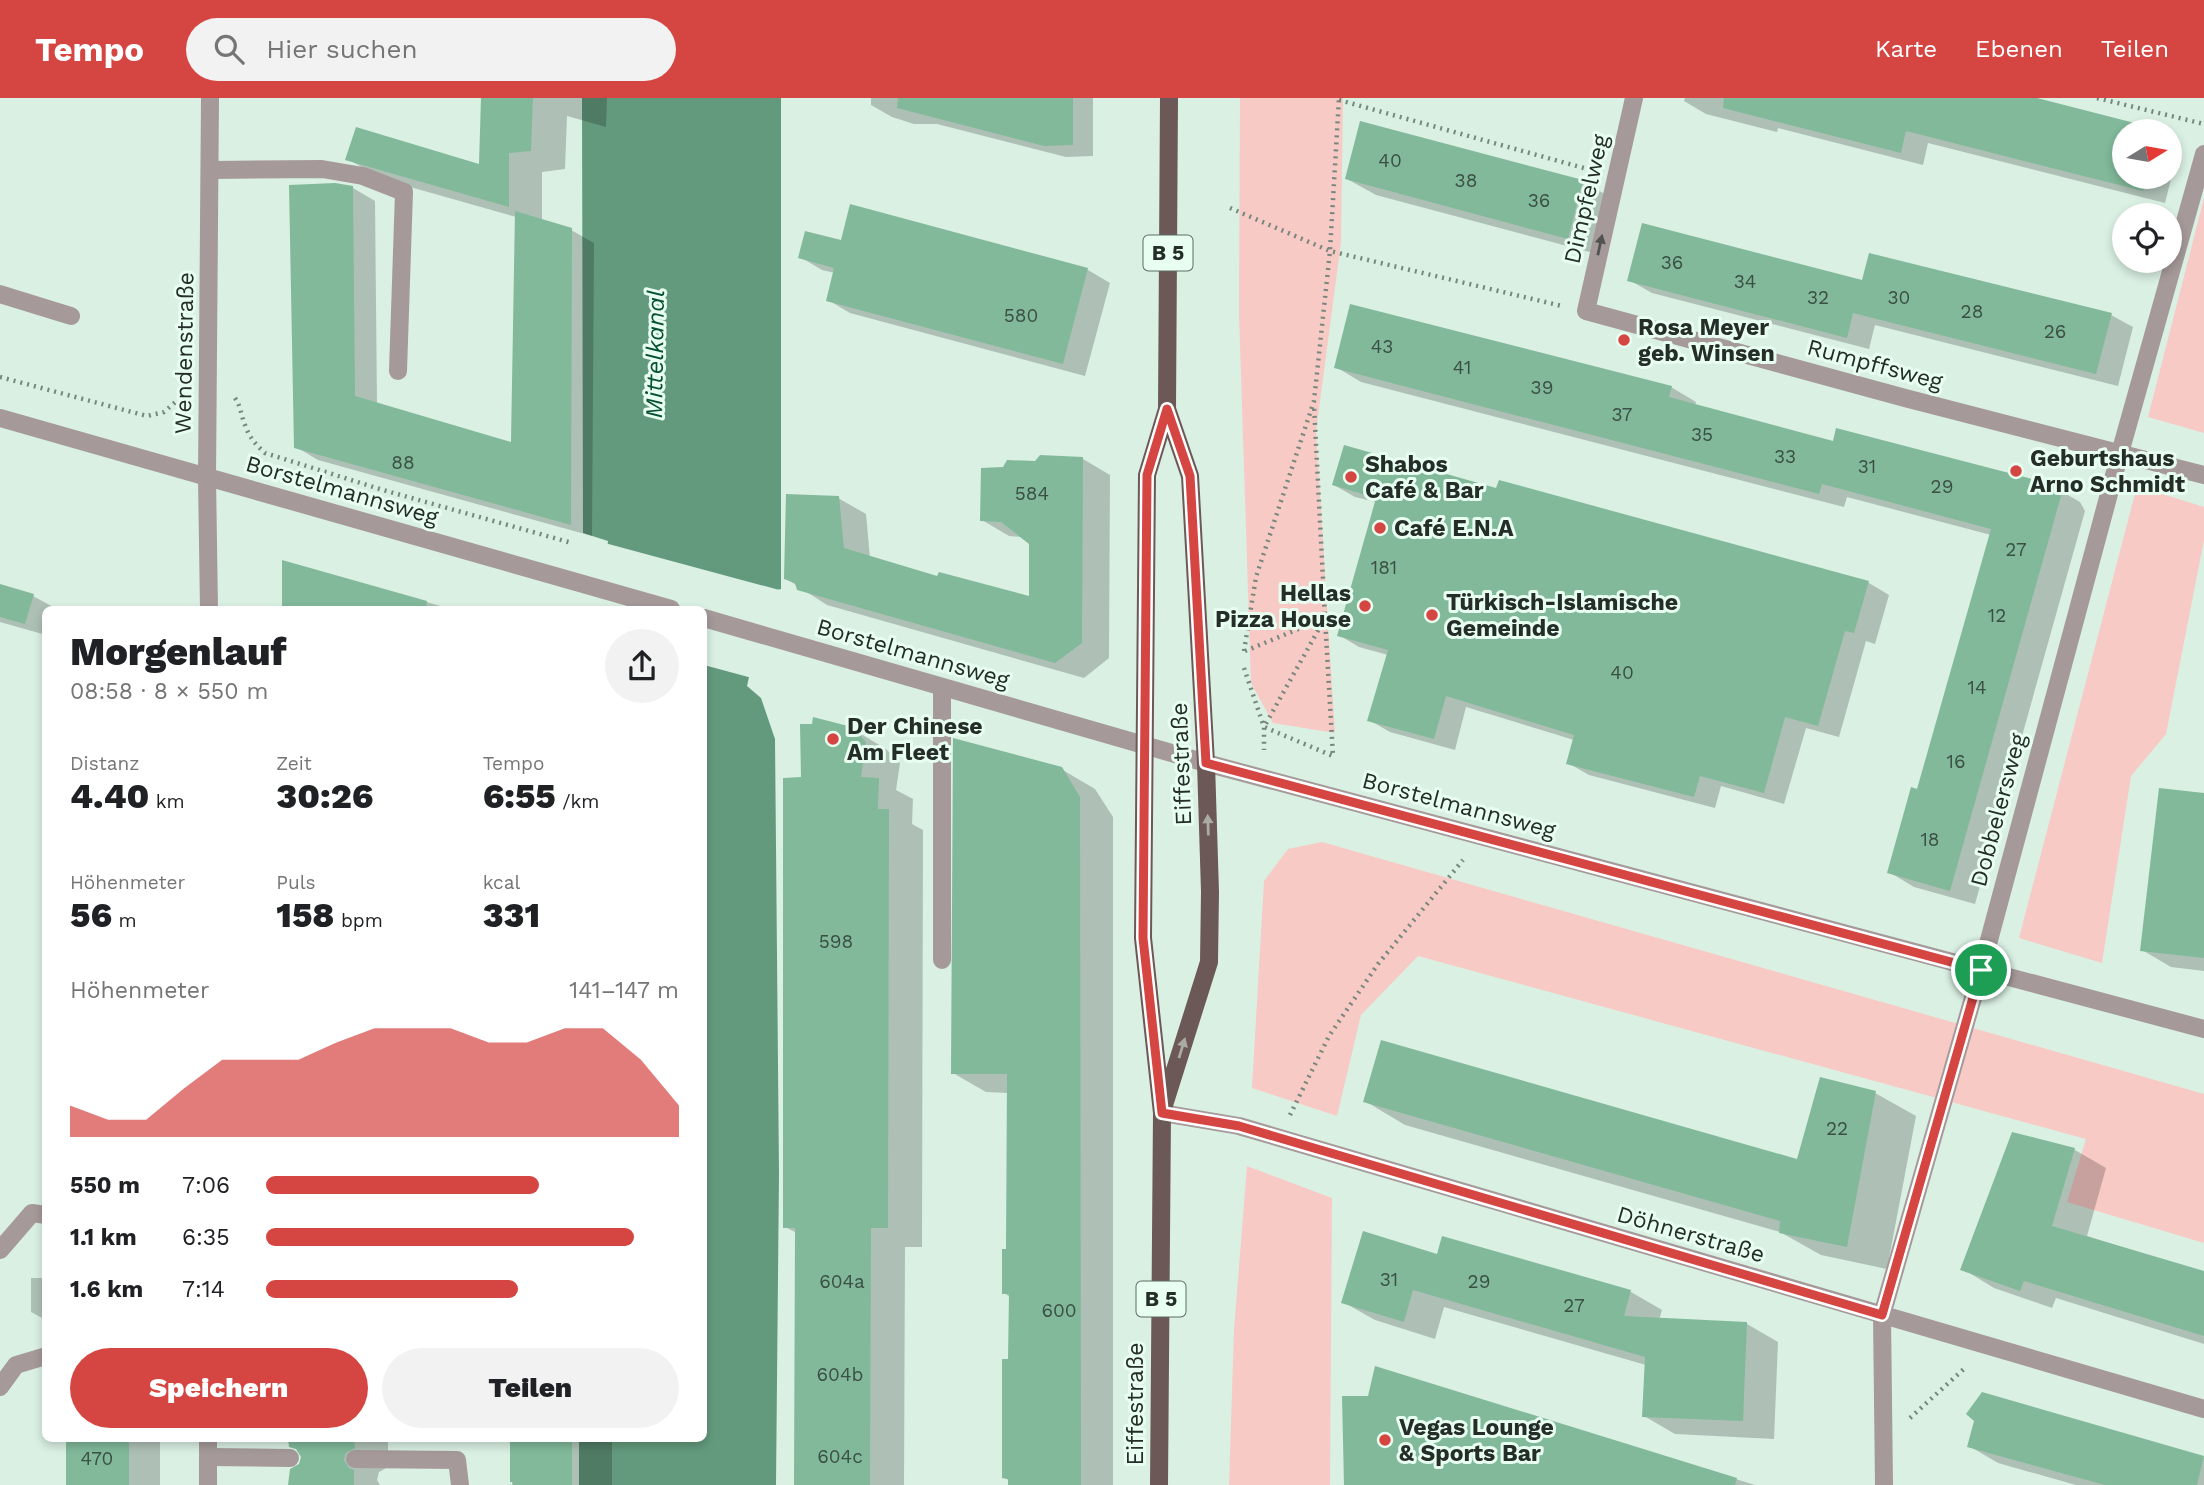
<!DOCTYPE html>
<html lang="de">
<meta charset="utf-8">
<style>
:root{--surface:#fff;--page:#f2f2f2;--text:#202124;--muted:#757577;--accent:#d54643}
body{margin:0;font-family:"Work Sans",sans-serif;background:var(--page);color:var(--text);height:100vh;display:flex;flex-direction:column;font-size:26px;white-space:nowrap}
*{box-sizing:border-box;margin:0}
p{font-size:23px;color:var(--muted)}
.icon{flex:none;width:38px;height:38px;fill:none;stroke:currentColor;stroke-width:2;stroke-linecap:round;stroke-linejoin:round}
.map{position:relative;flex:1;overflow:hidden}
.side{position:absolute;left:42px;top:508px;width:665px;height:836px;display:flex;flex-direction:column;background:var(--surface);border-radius:10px;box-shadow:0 4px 10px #0003}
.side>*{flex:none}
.needle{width:46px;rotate:79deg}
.fabs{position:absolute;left:2112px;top:21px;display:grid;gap:14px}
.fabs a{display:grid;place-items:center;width:70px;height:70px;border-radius:50%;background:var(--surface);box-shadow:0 4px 10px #0003;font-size:35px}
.pin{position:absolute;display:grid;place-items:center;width:60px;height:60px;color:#fff;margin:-30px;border:4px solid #fff;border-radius:50%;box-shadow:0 2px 7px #0007}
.round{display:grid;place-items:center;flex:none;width:74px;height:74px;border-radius:37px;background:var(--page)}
.head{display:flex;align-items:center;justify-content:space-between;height:119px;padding:0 28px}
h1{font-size:38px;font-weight:800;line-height:52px}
.metrics{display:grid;grid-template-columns:repeat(3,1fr);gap:10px;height:119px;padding:7px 28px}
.metrics div{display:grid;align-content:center}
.metrics b{font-size:35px;font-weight:800}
.metrics small{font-size:19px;font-weight:400}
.metrics p{font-size:19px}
.chart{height:196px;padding:14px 28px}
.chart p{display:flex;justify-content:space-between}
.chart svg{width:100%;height:126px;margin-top:7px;fill:var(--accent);opacity:.7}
.cta{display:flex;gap:14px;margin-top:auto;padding:14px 28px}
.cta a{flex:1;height:80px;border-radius:42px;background:var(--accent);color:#fff;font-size:28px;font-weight:800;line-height:80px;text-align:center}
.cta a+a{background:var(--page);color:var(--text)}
ul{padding:0 28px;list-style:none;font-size:23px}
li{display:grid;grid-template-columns:112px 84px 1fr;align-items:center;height:52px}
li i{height:18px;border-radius:9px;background:var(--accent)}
header{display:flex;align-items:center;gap:42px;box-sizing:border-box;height:98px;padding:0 35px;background:var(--accent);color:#fff}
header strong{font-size:33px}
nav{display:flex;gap:38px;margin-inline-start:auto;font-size:24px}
.search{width:490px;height:63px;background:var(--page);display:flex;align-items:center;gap:18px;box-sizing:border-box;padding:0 24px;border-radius:38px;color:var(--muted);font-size:26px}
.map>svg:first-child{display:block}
</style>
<header>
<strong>Tempo</strong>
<div class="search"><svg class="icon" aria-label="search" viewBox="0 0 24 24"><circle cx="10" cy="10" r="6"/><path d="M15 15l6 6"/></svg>Hier suchen</div>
<nav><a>Karte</a><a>Ebenen</a><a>Teilen</a></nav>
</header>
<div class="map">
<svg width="2204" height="1387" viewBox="0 0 2204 1387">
<rect width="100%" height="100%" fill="#daf0e3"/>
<path fill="#f8cac5" d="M 1240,0 L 1343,0 L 1341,144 L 1316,334 L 1335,635 L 1273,625 L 1251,585 L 1239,216 Z
M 2204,100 L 2204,335 L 2148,319 Z
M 2137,388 L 2204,409 L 2204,442 L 2166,636 L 2131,678 L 2102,865 L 2019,840 Z
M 1322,744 L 2204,996 L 2204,1145 L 2067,1104 L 2086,1041 L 1418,858 L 1361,917 L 1337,1018 L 1252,990 L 1264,783 L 1288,751 Z
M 1247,1068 L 1332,1100 L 1330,1387 L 1229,1387 L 1234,1232 Z"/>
<path fill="#639a7d" d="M 582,0 L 781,0 L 781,491 L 768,494 L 747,588 L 761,600 L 775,641 L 779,1075 L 776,1387 L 579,1387 L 579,1341 L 704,1340 L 704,511 L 599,511 L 608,443 L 583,435 Z"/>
<path fill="#daf0e3" d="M 590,441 L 783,493 L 771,497 L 752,580 L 704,567 L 704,511 L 596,511 L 605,445 Z"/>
<path fill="#0003" d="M 501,0 L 607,0 L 606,29 L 567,18 L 565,71 L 542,74 L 542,123 L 571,132 L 594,145 L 592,438 L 318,362 L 296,349 L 353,90 L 375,103 L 377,306 L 513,347 L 516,119 L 382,81 L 348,61 L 481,68 Z
M 871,0 L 1093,0 L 1093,58 L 1066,59 L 937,26 L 914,26 L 892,19 L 871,7 Z
M 1685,0 L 2027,0 L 2159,33 L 2124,33 L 2124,79 L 2170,79 L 2170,40 L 2180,45 L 2165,105 L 1928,45 L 1923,67 L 1778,30 L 1777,34 L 1706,16 L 1684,3 Z
M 1361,25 L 1583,84 L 1612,100 L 1597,156 L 1376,97 L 1347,81 Z
M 852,108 L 1088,172 L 1110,185 L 1085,278 L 850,215 L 828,202 L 835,175 L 822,172 L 800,159 L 842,144 Z
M 1629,182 L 1863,184 L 2111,217 L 2133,229 L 2118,288 L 1875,227 L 1869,251 L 1652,195 Z
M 1336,269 L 1671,289 L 1696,304 L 1695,308 L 1835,345 L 2054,389 L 2080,404 L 2085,413 L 1975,806 L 1914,789 L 1889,774 L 1919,693 L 1991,437 L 1847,399 L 1844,409 L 1361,284 Z
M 1083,361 L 1110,377 L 1109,560 L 1084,580 L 827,507 L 785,480 L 838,400 L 866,416 L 870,460 L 937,481 L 1031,501 L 1030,445 L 1023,439 L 1009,438 L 982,422 L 1004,371 L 1036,365 Z
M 1500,384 L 1869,485 L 1889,497 L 1875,546 L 1866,543 L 1839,639 L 1806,630 L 1784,706 L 1721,688 L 1715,710 L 1589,677 L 1568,665 L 1574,642 L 1466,609 L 1455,652 L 1390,634 L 1369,622 L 1388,557 L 1359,549 L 1339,537 L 1376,404 L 1355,399 L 1334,387 L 1497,392 Z
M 284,464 L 451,511 L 284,511 Z
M 0,488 L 33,498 L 55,510 L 46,511 L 46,537 L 0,524 Z
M 851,630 L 886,651 L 900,665 L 896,692 L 913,701 L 912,726 L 923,732 L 922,1149 L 905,1149 L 904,1387 L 796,1387 L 797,1135 L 785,1129 L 803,681 Z
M 1061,671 L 1095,691 L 1113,719 L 1113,1387 L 1010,1387 L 1010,1383 L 1003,1379 L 1010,1263 L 1010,1199 L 1004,1195 L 1007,1152 L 1008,995 L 986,994 L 953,975 Z
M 2204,697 L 2204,873 L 2171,869 L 2142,852 Z
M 1875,995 L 1916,1018 L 1887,1171 L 1821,1157 L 1780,1134 L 1405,1027 L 1365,1003 L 1798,1063 Z
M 2013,1036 L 2075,1052 L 2106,1070 L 2087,1138 L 2204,1175 L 2204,1246 L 2056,1200 L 2052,1210 L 1994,1190 L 1963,1171 Z
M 1444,1140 L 1631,1194 L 1662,1212 L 1659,1222 L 1747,1226 L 1778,1244 L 1774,1341 L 1675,1336 L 1644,1318 L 1646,1267 L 1444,1209 L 1435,1241 L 1375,1222 L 1343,1204 L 1439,1158 Z
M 31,1180 L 46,1180 L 46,1222 L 31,1214 Z
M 1376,1270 L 1755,1387 L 1346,1387 Z
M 1983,1296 L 2204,1360 L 2204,1387 L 2076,1387 L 1998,1365 L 1969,1348 Z
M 68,1340 L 160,1340 L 160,1387 L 67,1387 Z
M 292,1340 L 388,1340 L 388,1369 L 379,1374 L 377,1382 L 380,1387 L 293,1387 L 303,1359 Z
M 515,1340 L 612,1340 L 612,1387 L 512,1387 L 512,1345 Z"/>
<path fill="#81b99a" d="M 481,0 L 533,0 L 531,53 L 509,55 L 509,109 L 345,62 L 356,29 L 479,66 Z
M 898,0 L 1073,0 L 1073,47 L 1044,48 L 897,10 Z
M 1724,0 L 2037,0 L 2158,31 L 2157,33 L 2124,33 L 2124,79 L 2146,79 L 2143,93 L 1906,33 L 1901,55 L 1723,10 Z
M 1360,23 L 1583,82 L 1568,141 L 1345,81 Z
M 335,85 L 353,88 L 355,298 L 511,344 L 515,113 L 572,130 L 571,427 L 294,350 L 289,87 Z
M 850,106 L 1088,170 L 1063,266 L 826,203 L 834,170 L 798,160 L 805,133 L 841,142 Z
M 1642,125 L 1862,182 L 1869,155 L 2112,215 L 2096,276 L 1853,215 L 1847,240 L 1627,183 Z
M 1350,206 L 1672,288 L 1669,299 L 1833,343 L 1836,330 L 2055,387 L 2061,398 L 1950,793 L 1887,775 L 1911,689 L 1917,691 L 1991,431 L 1822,386 L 1819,396 L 1334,270 Z
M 1344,347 L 1496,390 L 1499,382 L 1869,483 L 1854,535 L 1845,533 L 1818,628 L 1785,619 L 1764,695 L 1700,678 L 1694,699 L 1566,666 L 1574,637 L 1446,598 L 1434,641 L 1367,623 L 1388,552 L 1337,538 L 1376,400 L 1332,387 Z
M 1040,357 L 1083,359 L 1082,545 L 1055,565 L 797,492 L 795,485 L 784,481 L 786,396 L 839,398 L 844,450 L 937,478 L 939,474 L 1029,498 L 1029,446 L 1001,424 L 980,423 L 981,370 L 1003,369 L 1007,362 L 1035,363 Z
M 282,462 L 427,503 L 426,511 L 282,511 Z
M 0,486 L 34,496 L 25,526 L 0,519 Z
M 813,619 L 852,629 L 866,644 L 861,679 L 879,680 L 878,711 L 889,711 L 888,1130 L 871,1130 L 870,1387 L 794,1387 L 795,1130 L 783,1130 L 783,680 L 801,679 L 800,626 L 812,626 Z
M 953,640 L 1062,669 L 1080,699 L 1081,1387 L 1008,1387 L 1008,1381 L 1002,1380 L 1002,1261 L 1008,1261 L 1009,1196 L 1002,1196 L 1002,1151 L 1006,1151 L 1007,976 L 951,976 Z
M 2159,690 L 2204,695 L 2204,860 L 2140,853 Z
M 1381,942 L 1797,1061 L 1820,979 L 1876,993 L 1847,1149 L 1779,1135 L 1780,1123 L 1363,1004 Z
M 2012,1034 L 2075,1050 L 2052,1128 L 2204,1173 L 2204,1238 L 2024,1183 L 2020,1193 L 1960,1172 Z
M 1363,1133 L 1437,1156 L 1442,1138 L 1631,1192 L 1624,1218 L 1747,1224 L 1743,1323 L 1642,1319 L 1645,1259 L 1413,1192 L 1404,1224 L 1341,1205 Z
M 1375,1268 L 1737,1380 L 1735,1387 L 1344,1387 L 1342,1298 L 1368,1298 Z
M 1982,1294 L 2204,1358 L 2197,1387 L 2105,1387 L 1967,1349 L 1974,1323 L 1966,1316 Z
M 66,1340 L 129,1340 L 129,1387 L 66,1387 Z
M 288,1340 L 354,1340 L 355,1350 L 346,1355 L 344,1362 L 349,1370 L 354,1372 L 354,1387 L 288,1387 L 290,1371 L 299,1366 L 301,1359 L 296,1351 L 289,1349 Z
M 513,1340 L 572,1340 L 572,1387 L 513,1387 L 513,1384 L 510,1384 L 510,1343 L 513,1343 Z"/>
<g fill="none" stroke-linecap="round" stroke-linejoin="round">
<path stroke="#78877e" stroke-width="4.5" stroke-dasharray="2 5" stroke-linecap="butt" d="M 2097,0 L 2204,26
M 1339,2 L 1591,72
M 1230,110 L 1330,153 L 1562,208
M 0,279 L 147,318 L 164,314 L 180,300
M 235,300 C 241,309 241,317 245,327 C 249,339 256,347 265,355 L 383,392 L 572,445
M 1325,520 L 1333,658 L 1264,629 Z
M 1244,553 L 1256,479 L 1314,303 L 1330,153 L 1339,0
M 1245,553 L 1325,520 L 1314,307
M 1244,570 L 1264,629 L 1264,652
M 1290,1017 L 1329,938 L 1378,866 L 1463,762
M 1910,1320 L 1966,1269"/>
<path stroke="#a59a99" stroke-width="18" d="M 211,72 L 322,71 L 363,78 L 404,94 L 398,273
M 0,196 L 71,218
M 942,862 L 942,590
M 0,1152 L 32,1115 L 46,1117
M 0,1289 L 16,1267 L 46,1258
M 208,1359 L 290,1360
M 355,1361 L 457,1362 L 460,1387"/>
<path stroke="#a59a99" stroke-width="18" d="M 1634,0 L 1586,213 L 1905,300 L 2204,377
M 0,320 L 671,511
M 704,520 L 1206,665 L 2204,931
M 1162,1015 L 1239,1028 L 2204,1311
M 1884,1387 L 1882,1217 L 1981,872 L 2120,355 L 2204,56"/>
<path stroke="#a59a99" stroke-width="18" d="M 209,511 L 207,379 L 210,0
M 208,1340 L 208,1387"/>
<path stroke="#6c5957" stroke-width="18" d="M 1164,1007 L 1209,864 L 1210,794 L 1206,665 L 1190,378 L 1167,311
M 1159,1387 L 1162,1015 L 1143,840 L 1147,377 L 1167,311 L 1169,0"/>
</g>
<defs><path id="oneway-solid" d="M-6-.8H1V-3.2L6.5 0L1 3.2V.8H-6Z" transform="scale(1.75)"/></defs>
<use fill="#515350" href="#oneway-solid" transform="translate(1600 147) rotate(-78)"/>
<g fill="#aaaca4">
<use href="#oneway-solid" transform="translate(1208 727) rotate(-92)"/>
<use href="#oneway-solid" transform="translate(1182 950) rotate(-73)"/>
</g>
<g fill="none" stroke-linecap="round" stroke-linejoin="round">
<defs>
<path id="route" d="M 1167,311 L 1190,378 L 1206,665 L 1981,872 L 1882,1217 L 1239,1028 L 1162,1015 L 1143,840 L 1147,377 Z"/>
</defs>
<use href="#route" stroke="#fff" stroke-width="14"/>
<use href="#route" stroke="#d54643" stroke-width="9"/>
</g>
<g fill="#d54643" stroke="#e7fef0" stroke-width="2.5">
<circle cx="1624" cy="242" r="7"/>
<circle cx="2016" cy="373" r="7"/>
<circle cx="1351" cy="379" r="7"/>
<circle cx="1380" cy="430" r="7"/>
<circle cx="1365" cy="508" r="7"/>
<circle cx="1432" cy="517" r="7"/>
<circle cx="833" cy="641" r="7"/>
<circle cx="1385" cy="1342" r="7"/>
</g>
<g text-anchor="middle" stroke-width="6" stroke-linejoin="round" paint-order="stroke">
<g font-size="19" fill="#3b5044">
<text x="1390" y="69">40</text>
<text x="1466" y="89">38</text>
<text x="1539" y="109">36</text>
<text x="1672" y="171">36</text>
<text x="1745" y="190">34</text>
<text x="1818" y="206">32</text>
<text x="1899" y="206">30</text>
<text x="1972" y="220">28</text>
<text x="1021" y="224">580</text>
<text x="2055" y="240">26</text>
<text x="1382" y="255">43</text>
<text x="1462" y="276">41</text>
<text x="1542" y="296">39</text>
<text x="1622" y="323">37</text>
<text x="1702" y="343">35</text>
<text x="1785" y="365">33</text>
<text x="403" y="371">88</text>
<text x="1867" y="375">31</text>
<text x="1942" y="395">29</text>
<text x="1032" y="402">584</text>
<text x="2016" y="458">27</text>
<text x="1384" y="476">181</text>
<text x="1997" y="524">12</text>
<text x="1622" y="581">40</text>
<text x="1977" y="596">14</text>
<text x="1956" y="670">16</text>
<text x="1930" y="748">18</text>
<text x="836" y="850">598</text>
<text x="1837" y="1037">22</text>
<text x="1389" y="1188">31</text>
<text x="842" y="1190">604a</text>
<text x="1479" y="1190">29</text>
<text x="1574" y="1214">27</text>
<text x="1059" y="1219">600</text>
<text x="840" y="1283">604b</text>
<text x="840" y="1365">604c</text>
<text x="97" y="1367">470</text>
</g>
<g fill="#e7fef0" stroke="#5e6c64" stroke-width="2">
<rect x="1143.5" y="137.5" width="49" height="35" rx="5"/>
<rect x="1136.5" y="1183.5" width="49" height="35" rx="5"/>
</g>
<g font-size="21" font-weight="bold" fill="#242d28">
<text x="1168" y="162">B 5</text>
<text x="1161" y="1208">B 5</text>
</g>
<g font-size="23" fill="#242d28" stroke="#e7fef0">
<text transform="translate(1586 101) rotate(-77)" y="8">Dimpfelweg</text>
<text transform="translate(184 255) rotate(-89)" y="8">Wendenstraße</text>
<text transform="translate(1875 266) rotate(15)" y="8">Rumpffsweg</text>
<text transform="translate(342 392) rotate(16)" y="8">Borstelmannsweg</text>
<text transform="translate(913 555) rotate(16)" y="8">Borstelmannsweg</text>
<text transform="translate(1181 666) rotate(-92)" y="8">Eiffestraße</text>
<text transform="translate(1459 707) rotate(15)" y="8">Borstelmannsweg</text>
<text transform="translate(1998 712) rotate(-75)" y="8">Dobbelersweg</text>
<text transform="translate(1691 1136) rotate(16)" y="8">Döhnerstraße</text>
<text transform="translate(1135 1306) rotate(-90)" y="8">Eiffestraße</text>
</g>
<g font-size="23" font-weight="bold" fill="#242d28" stroke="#e7fef0" text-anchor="start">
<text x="1638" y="237">Rosa Meyer<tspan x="1638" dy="26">geb. Winsen</tspan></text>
<text x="2030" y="368">Geburtshaus<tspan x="2030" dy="26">Arno Schmidt</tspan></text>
<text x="1365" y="374">Shabos<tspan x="1365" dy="26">Café &amp; Bar</tspan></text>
<text x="1394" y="438">Café E.N.A</text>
<text x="1351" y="503" text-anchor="end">Hellas<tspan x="1351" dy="26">Pizza House</tspan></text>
<text x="1446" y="512">Türkisch-Islamische<tspan x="1446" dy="26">Gemeinde</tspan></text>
<text x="847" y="636">Der Chinese<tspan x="847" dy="26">Am Fleet</tspan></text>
<text x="1399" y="1337">Vegas Lounge<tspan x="1399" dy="26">&amp; Sports Bar</tspan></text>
</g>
<g font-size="24" font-style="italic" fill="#075033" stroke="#e7fef0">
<text transform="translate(655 256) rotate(-89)" y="8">Mittelkanal</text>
</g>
</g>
</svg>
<div class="fabs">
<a><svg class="needle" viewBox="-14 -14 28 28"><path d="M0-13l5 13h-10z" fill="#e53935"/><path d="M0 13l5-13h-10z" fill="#757577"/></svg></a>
<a><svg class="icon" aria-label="locate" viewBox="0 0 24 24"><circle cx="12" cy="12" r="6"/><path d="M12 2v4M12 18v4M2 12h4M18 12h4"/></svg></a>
</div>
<div class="pin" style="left:1981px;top:872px;background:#1e9e55"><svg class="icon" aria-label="arrive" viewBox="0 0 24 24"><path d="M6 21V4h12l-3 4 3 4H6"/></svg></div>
<section class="side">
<div class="head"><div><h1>Morgenlauf</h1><p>08:58 · 8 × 550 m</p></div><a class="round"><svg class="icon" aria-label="share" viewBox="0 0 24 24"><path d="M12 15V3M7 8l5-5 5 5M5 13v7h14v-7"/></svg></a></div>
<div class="metrics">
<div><p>Distanz</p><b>4.40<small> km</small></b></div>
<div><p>Zeit</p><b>30:26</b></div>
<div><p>Tempo</p><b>6:55<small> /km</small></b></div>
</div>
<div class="metrics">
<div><p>Höhenmeter</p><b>56<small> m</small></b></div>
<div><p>Puls</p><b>158<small> bpm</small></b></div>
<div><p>kcal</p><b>331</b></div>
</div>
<div class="chart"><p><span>Höhenmeter</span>141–147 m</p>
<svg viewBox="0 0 160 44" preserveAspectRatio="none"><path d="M0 44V33L10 38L20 38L30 27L40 17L50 17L60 17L70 11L80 6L90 6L100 6L110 11L120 11L130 6L140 6L150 17L160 33V44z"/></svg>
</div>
<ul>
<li><b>550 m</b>7:06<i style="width:66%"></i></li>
<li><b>1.1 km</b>6:35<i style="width:89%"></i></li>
<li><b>1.6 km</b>7:14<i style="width:61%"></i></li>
</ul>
<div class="cta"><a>Speichern</a><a>Teilen</a></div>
</section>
</div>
